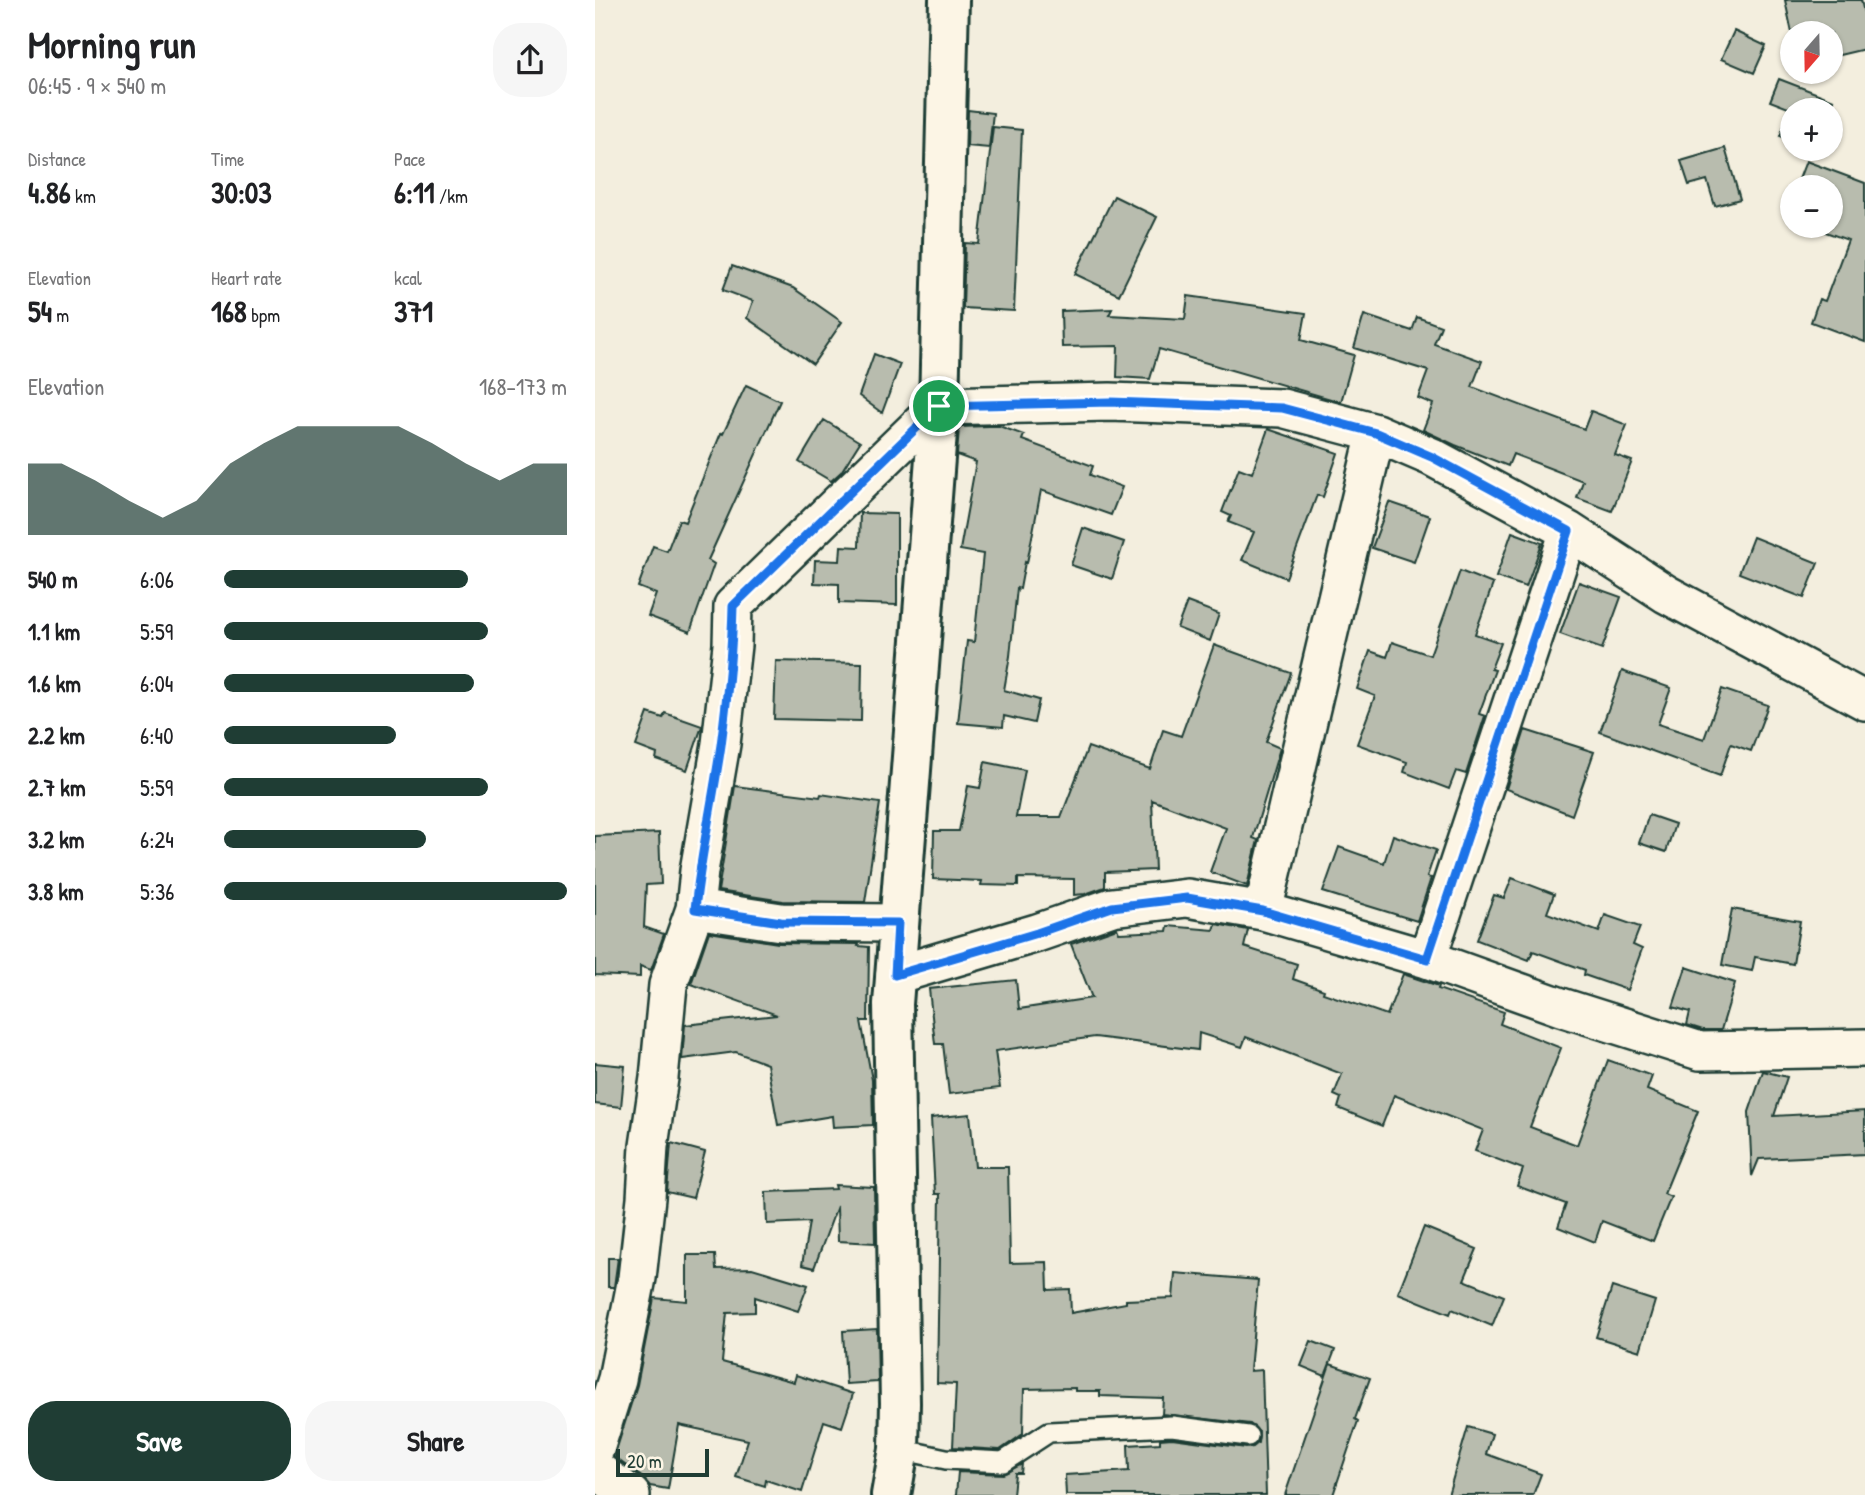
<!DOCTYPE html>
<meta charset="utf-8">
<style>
:root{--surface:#fff;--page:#f6f6f6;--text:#202124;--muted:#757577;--accent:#1f3d34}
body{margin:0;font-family:"Patrick Hand",sans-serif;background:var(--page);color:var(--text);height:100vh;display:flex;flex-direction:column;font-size:26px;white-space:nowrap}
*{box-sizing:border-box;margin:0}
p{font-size:23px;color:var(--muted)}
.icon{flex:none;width:38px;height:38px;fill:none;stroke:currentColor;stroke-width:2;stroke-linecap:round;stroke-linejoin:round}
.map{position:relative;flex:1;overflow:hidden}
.drawer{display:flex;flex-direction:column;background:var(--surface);width:595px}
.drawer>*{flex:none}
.needle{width:46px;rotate:200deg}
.fabs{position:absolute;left:1185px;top:21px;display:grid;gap:14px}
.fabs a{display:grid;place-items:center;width:63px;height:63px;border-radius:50%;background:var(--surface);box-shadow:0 2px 5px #0004;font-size:35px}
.scale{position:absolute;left:21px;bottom:18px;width:93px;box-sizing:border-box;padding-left:7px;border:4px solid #1f3d34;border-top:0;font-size:19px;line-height:24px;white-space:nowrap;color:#1f3d34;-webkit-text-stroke:5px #fcf5e5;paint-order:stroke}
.pin{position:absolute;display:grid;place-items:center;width:60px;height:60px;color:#fff;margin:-30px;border:4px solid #fff;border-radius:50%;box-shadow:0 2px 7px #0007}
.round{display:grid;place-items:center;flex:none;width:74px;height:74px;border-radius:28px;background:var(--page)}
.overview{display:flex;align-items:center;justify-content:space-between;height:119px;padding:0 28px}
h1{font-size:38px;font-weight:700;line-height:52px}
.figures{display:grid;grid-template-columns:repeat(3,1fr);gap:10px;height:119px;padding:7px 28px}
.figures div{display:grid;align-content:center}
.figures b{font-size:30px;font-weight:700}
.figures small{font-size:19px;font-weight:400}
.figures p{font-size:19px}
.chart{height:196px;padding:14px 28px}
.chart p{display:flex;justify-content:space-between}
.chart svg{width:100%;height:126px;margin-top:7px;fill:var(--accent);opacity:.7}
.button{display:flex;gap:14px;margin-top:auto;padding:14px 28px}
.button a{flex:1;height:80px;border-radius:28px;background:var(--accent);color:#fff;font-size:28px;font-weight:700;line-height:80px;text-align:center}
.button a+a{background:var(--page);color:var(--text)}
ul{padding:0 28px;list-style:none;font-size:23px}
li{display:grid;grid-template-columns:112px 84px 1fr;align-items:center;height:52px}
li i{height:18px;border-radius:9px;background:var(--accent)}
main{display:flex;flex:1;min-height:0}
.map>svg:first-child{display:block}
</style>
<main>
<section class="drawer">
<div class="overview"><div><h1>Morning run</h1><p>06:45 · 9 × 540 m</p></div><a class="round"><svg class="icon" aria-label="share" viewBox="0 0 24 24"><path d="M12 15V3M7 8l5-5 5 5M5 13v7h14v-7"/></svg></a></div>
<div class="figures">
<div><p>Distance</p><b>4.86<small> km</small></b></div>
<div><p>Time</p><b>30:03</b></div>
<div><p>Pace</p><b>6:11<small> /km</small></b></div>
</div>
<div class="figures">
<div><p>Elevation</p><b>54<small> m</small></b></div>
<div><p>Heart rate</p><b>168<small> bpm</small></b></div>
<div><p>kcal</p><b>371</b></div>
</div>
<div class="chart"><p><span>Elevation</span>168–173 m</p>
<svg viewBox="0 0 160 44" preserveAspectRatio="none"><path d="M0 44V19L10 19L20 25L30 32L40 38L50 32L60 19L70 12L80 6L90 6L100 6L110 6L120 12L130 19L140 25L150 19L160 19V44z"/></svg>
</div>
<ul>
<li><b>540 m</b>6:06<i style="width:71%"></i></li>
<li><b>1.1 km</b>5:59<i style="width:77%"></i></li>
<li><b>1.6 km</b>6:04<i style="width:73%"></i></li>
<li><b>2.2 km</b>6:40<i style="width:50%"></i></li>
<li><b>2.7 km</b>5:59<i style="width:77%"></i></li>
<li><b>3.2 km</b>6:24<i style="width:59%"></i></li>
<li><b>3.8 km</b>5:36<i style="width:100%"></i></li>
</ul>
<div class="button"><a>Save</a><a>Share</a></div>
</section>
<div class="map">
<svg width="1270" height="1495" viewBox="0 0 1270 1495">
<rect width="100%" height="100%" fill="#f3eede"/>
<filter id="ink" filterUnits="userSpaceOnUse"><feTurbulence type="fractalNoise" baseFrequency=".0143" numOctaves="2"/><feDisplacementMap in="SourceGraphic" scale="14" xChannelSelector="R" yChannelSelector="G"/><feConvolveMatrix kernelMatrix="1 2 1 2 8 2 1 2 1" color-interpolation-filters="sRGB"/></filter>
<g filter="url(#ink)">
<path fill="#b8bcae" stroke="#1f3d34" stroke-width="2" d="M 1190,0 L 1266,0 L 1270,17 L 1270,49 L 1236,57 L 1236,33 L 1197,33 Z
M 1139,31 L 1171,46 L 1159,73 L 1126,59 Z
M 1184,79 L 1239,100 L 1235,110 L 1197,110 L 1197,140 L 1185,136 L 1196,109 L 1175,101 Z
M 373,110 L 398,113 L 394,148 L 372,146 Z
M 398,127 L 427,130 L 419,311 L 368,308 L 370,243 L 384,244 Z
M 1130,148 L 1145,199 L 1120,206 L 1112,180 L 1094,185 L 1086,161 Z
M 1211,161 L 1270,183 L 1270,342 L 1216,322 L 1224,299 L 1230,301 L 1253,240 L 1214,226 L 1236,226 L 1236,187 L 1201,187 Z
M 519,196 L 562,217 L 524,295 L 480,274 Z
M 137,266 L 198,288 L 247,322 L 218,364 L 152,318 L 158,301 L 128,290 Z
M 593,296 L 711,313 L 706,340 L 759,355 L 746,402 L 564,349 L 555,379 L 522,377 L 523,346 L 467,347 L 466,311 L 517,309 L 514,315 L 590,319 Z
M 769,315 L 817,331 L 822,317 L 846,326 L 839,344 L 887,361 L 877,387 L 989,429 L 996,411 L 1032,425 L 1020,455 L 1037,461 L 1017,511 L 982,498 L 988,481 L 918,454 L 913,466 L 860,445 L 828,430 L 838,404 L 823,398 L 833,371 L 759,348 Z
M 279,354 L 305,364 L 287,413 L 264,396 Z
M 151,385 L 185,401 L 113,560 L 119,564 L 95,632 L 53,616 L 61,594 L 43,587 L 58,546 L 72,551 L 84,520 L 90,522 L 126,433 L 128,434 Z
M 229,420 L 265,442 L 246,472 L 236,481 L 204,462 Z
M 394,426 L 404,426 L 429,435 L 427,440 L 498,466 L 495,475 L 527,487 L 516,515 L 446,490 L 432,563 L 430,562 L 425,589 L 422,588 L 415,656 L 409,690 L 444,700 L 439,723 L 409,716 L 408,727 L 363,723 L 372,641 L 379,642 L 388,554 L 365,550 L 381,462 L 362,455 L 364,427 Z
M 673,429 L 743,453 L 728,497 L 722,495 L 691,578 L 647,560 L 659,532 L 633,522 L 636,516 L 627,512 L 644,468 L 657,473 Z
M 794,502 L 835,516 L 819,562 L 777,548 Z
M 265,513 L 302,514 L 302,605 L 244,603 L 244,584 L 219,583 L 220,560 L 245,561 L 246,546 L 264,547 Z
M 488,528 L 529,542 L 517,579 L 476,565 Z
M 917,532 L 947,543 L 931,587 L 901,577 Z
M 1158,537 L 1223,563 L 1209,598 L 1144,573 Z
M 865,571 L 898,584 L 880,634 L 906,643 L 896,669 L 900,670 L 884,714 L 890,716 L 871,774 L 861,771 L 854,789 L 809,772 L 812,762 L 762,744 L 780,696 L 762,689 L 775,651 L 792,657 L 797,642 L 835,655 Z
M 984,582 L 1026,597 L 1007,649 L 965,634 Z
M 592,602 L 624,614 L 615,641 L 582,628 Z
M 619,645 L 696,673 L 671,742 L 685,748 L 658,838 L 663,840 L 652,886 L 615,872 L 631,828 L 557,800 L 560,870 L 510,872 L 510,887 L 490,894 L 479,895 L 479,879 L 423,878 L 423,886 L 386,885 L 387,881 L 338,879 L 339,831 L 364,831 L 373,786 L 385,788 L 390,762 L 430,770 L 421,817 L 466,817 L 493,747 L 555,769 L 568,730 L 586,736 Z
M 181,661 L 267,663 L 266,721 L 179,719 Z
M 1027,671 L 1076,688 L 1063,724 L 1109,739 L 1127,689 L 1173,705 L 1156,751 L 1136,744 L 1125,776 L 1005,732 Z
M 53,713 L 68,718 L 70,713 L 107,726 L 92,770 L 61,759 L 62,754 L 41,746 Z
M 930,730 L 999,752 L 977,815 L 911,789 Z
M 140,786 L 225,797 L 226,794 L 285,803 L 270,902 L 188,901 L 123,891 Z
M 1054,815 L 1080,824 L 1071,852 L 1044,843 Z
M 64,833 L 66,884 L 51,885 L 49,927 L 69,934 L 56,970 L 45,966 L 45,977 L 0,975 L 0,836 Z
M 798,835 L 841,850 L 832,877 L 836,878 L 822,921 L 728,892 L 744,847 L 789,863 Z
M 917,878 L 959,894 L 952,913 L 1004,932 L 1010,915 L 1045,927 L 1038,945 L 1047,949 L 1032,990 L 989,975 L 990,970 L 938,951 L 934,960 L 882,940 L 899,895 L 909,898 Z
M 1137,909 L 1205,921 L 1198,964 L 1160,957 L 1157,971 L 1127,965 Z
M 621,924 L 653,930 L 649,947 L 702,964 L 698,979 L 729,990 L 728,993 L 792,1015 L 808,974 L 844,986 L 843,989 L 909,1012 L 905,1024 L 966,1048 L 935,1127 L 982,1145 L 1013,1060 L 1057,1076 L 1052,1090 L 1103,1111 L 1069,1194 L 1076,1197 L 1058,1241 L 1007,1221 L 1000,1242 L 963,1227 L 971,1204 L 922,1186 L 928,1169 L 880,1151 L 888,1130 L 799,1095 L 787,1126 L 743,1108 L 746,1098 L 739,1095 L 747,1074 L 651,1037 L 647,1047 L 604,1033 L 603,1050 L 500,1037 L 400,1051 L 405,1088 L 354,1094 L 348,1044 L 340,1044 L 334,989 L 421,980 L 424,1009 L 497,998 L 476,944 L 522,928 L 524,933 L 572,931 L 573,926 L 619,930 Z
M 114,932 L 183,943 L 264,944 L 263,946 L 274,947 L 273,1021 L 266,1021 L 277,1080 L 278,1125 L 238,1127 L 237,1116 L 183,1125 L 172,1064 L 141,1052 L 87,1059 L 90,1025 L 182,1015 L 96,984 Z
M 1091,967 L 1140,983 L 1126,1030 L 1108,1030 L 1092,1025 L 1095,1012 L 1078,1007 Z
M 0,1063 L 30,1066 L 26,1107 L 0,1104 Z
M 1168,1071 L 1192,1077 L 1179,1116 L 1270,1111 L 1270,1154 L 1164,1159 L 1157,1176 L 1154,1112 Z
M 375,1114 L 380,1167 L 413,1167 L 415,1263 L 452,1262 L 453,1290 L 475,1289 L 476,1313 L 531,1303 L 531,1300 L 578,1298 L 580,1273 L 663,1280 L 655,1371 L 667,1370 L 671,1495 L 471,1495 L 470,1475 L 534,1471 L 533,1445 L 565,1443 L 565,1439 L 577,1438 L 651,1448 L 658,1447 L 663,1443 L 664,1432 L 655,1424 L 567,1414 L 568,1398 L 505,1396 L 505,1391 L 480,1391 L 480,1388 L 429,1389 L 428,1434 L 405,1450 L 358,1447 L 361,1384 L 342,1383 L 345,1194 L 340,1194 L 336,1118 Z
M 76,1143 L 110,1152 L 98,1198 L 72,1192 Z
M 240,1185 L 279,1187 L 280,1243 L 243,1241 L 242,1206 L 219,1268 L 207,1265 L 214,1222 L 172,1224 L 171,1192 L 241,1189 Z
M 829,1227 L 882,1249 L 869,1280 L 909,1296 L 897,1326 L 857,1309 L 855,1314 L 803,1293 Z
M 92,1255 L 120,1255 L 121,1269 L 157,1268 L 213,1285 L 203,1311 L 160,1297 L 160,1312 L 132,1313 L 127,1362 L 199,1382 L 201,1375 L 258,1394 L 247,1427 L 229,1421 L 207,1492 L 171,1480 L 170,1486 L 141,1477 L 153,1440 L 84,1425 L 73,1489 L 55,1486 L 48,1478 L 19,1457 L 42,1385 L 59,1298 L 92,1301 Z
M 13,1258 L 23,1258 L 19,1287 L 13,1287 Z
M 1017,1287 L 1060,1301 L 1045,1351 L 1001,1337 Z
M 282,1329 L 283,1382 L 251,1384 L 248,1331 Z
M 716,1341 L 740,1350 L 730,1376 L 706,1366 Z
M 735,1364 L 775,1378 L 760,1419 L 763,1421 L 738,1495 L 690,1495 Z
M 873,1427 L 897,1434 L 891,1454 L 946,1474 L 938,1495 L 853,1495 Z
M 427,1464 L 426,1473 L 420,1473 L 418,1495 L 361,1495 L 363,1472 L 408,1474 Z"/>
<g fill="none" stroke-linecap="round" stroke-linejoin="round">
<defs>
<path id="service" d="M 304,1449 L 351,1459 L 408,1462 L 454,1432 L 577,1426 L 653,1436"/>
<path id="minor" d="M 100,909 L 186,922 L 303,923
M 668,911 L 781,433
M 832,959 L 974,531
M 300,975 L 442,933 L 517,907 L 592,898 L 668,911 L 832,959 L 966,1007 L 1105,1051 L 1270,1048
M 0,1449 L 22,1379 L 42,1278 L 51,1198 L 54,1146 L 64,1078 L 73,985 L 100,909 L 104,871 L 126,744 L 137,645 L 138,606 L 344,406 L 515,402 L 687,408 L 781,433 L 837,457 L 974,531 L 1071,594 L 1270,701
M 0,1469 L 36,1495"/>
<path id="tertiary" d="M 296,1495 L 304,1449 L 305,1403 L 298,1004 L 344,406 L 354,0"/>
</defs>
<use href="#service" stroke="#1f3d34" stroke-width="24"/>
<use href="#minor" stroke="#1f3d34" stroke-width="42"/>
<use href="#tertiary" stroke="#1f3d34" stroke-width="44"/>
<use href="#service" stroke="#fcf5e5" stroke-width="19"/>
<use href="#minor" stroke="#fcf5e5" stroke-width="37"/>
<use href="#tertiary" stroke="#fcf5e5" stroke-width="38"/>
</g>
</g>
<g fill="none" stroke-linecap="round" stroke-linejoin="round" filter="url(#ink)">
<defs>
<path id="route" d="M 515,402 L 687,408 L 781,433 L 837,457 L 974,531 L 832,959 L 668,911 L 592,898 L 517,907 L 442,933 L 300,975 L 303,923 L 186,922 L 100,909 C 106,854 118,800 126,745 C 132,699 137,652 138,606 L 344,406 Z"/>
</defs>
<use href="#route" stroke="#fff" stroke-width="14"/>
<use href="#route" stroke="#1a73e8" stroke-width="9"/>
</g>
</svg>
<div class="fabs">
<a><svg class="needle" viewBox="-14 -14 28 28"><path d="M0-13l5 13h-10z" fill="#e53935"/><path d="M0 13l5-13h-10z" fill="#757577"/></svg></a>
<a>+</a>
<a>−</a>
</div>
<div class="scale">20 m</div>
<div class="pin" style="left:344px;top:406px;background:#1e9e55"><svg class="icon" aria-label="arrive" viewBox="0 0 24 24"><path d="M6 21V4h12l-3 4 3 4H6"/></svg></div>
</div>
</main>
